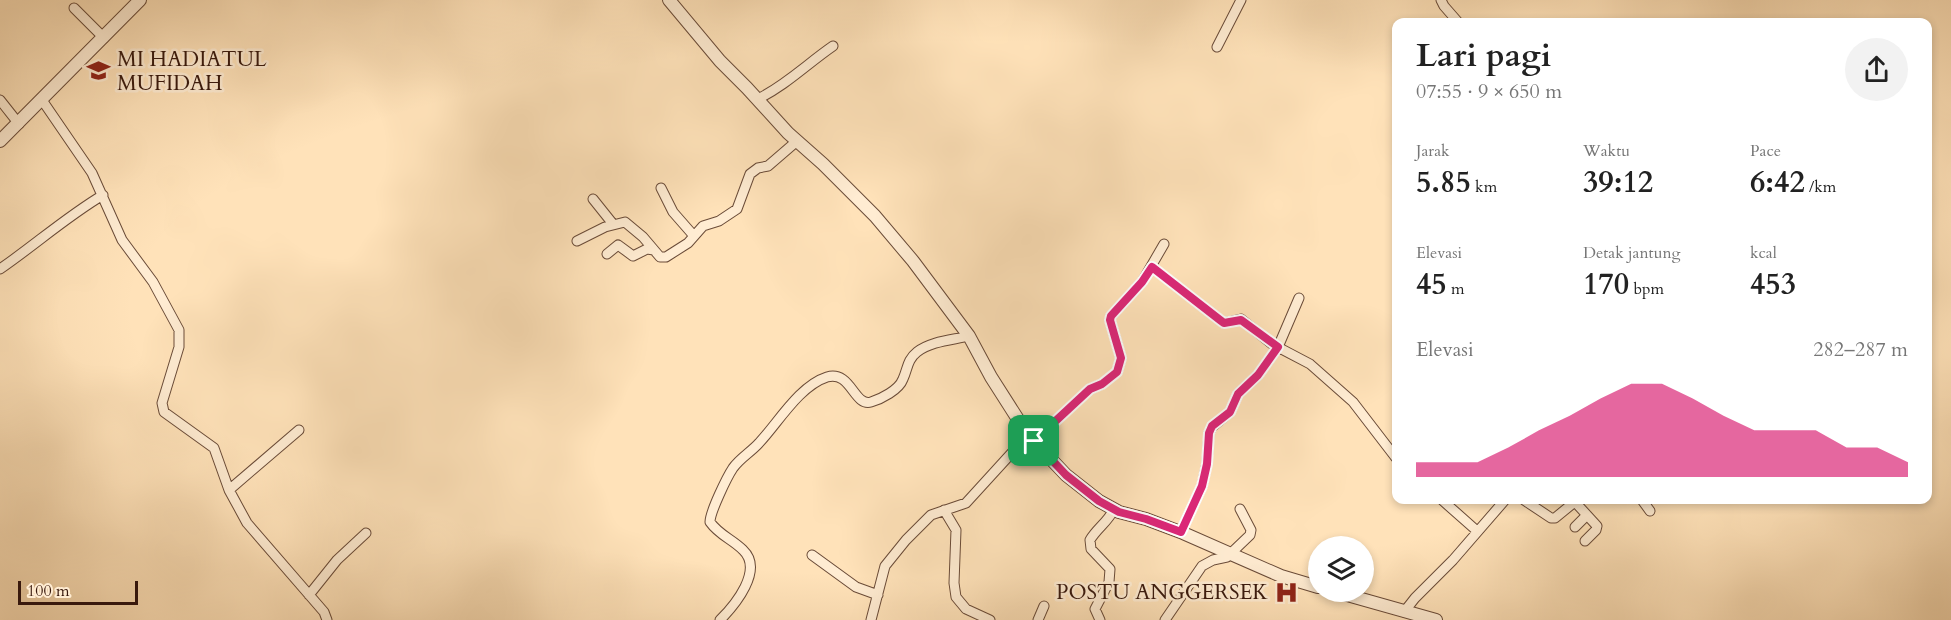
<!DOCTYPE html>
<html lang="id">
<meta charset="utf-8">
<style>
:root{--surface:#fff;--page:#f2f2f2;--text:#222;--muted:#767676;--accent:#db2777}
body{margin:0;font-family:Cardo,serif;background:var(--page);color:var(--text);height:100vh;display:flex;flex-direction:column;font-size:22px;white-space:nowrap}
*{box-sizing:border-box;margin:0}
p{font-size:20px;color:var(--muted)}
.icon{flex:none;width:33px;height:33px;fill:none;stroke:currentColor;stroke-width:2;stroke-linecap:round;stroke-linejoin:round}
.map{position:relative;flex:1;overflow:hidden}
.panel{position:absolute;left:1392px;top:18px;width:540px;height:486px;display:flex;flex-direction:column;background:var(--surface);border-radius:12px;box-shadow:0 3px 9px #0003}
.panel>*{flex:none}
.controls{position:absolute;left:1308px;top:536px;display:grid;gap:12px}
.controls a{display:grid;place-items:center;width:66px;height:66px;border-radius:50%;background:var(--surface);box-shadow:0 3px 9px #0003;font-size:30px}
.scale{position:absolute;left:18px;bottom:15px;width:120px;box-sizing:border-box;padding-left:6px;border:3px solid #39190d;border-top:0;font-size:16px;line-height:21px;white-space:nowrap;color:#39190d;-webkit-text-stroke:4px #ffecd2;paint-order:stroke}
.pin{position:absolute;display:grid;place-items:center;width:51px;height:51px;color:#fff;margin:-26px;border-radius:12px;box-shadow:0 3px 9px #0006}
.round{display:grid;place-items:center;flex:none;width:63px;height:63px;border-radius:32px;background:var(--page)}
.headline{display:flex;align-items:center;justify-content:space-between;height:102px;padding:0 24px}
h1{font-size:33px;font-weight:700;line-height:45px}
.metrics{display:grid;grid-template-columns:repeat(3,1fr);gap:9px;height:102px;padding:6px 24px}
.metrics div{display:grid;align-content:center}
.metrics b{font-size:30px;font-weight:700}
.metrics small{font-size:16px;font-weight:400}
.metrics p{font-size:16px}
.chart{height:168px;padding:12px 24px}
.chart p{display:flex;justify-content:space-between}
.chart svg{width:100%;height:108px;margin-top:6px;fill:var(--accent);opacity:.7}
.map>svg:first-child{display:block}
</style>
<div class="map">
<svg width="1951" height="620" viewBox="0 0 1951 620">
<rect width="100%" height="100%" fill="#ffe2b9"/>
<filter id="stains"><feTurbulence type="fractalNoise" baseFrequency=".00333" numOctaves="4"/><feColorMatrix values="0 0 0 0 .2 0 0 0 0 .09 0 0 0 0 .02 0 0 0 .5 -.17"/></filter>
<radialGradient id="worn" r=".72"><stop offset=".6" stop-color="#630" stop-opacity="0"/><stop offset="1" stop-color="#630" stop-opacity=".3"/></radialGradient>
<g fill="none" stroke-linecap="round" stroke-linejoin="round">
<defs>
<path id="minor" d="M 1441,0 L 1444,6 L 1458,22
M 74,8 L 104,38
M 1217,47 L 1241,0
M 758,99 C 786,85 807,64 833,46
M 0,100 L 19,124
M 42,100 L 92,173 L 122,240 L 153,282 L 179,330 L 179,347 L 162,403 L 164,412 L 214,448 L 229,490 L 247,523 L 324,612 L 327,620
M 661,188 L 673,212 L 694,236
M 593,199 L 613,224
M 577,241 L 605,227 L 625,222 L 643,237 L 660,257 L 666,257 L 688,243 L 703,226 L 719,221 L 737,209 L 750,174 L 758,168 L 768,166 L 797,141
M 607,254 L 618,245 L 633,256 L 647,249 L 654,250
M 1152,267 L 1220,320 L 1224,323 L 1241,319 L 1272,344 L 1310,364 L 1353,402 L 1396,458
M 0,269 C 35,245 66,217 103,195
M 1034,441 L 1090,389 L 1102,384 L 1117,372 L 1121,358 L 1110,320 L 1111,316 L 1142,282 L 1164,244
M 229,490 L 299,430
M 1442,500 L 1477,531
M 1524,500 L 1551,518 L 1555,518 L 1577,500
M 1642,500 L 1650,511
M 1575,502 L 1597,526 L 1596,530 L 1585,541
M 944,510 L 956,530 L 954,583 L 956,597 L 966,609 L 990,620
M 1575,527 L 1587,515
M 1181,532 L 1202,486 L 1207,463 L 1209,433 L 1212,427 L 1230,412 L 1238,394 L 1258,375 L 1278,347 L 1299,298
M 812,555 L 856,587 L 878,595
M 309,595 L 337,560 L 366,533
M 1404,612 L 1415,598 L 1453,560 L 1505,500
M 720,620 C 735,605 764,570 743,550 C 732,539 719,535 710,522 C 710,512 727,477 733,468 C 740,458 751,452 759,443 C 778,423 799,386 827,377 C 851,370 854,407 871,402 C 881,399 899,390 903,379 C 908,368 907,360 917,352 C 931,341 953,340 969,336
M 871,620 L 885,566 L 906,540 L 931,515 L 966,503 L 1028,435
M 1038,620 L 1044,606
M 1100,620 L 1095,609 L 1109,582 L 1110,569 L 1091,549 L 1090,540 C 1097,528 1108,522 1114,509
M 1165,620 L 1202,566 L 1213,560 L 1227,557 L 1250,535 L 1251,530 L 1240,509"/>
<path id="tertiary" d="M 669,0 L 720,61 L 747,88 L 788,133 L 823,164 L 875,216 L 913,261 L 969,336 L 991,377 L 1028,435 L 1066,475 L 1099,501 L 1119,512 L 1146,519 L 1183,533 L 1281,576 L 1318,587
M 0,141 L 140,0
M 1333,591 L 1436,620"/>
</defs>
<use href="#minor" stroke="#6a4b38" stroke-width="11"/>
<use href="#tertiary" stroke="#6a4b38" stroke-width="14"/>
<use href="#minor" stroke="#ffecd2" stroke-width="9"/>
<use href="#tertiary" stroke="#ffecd2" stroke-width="12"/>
</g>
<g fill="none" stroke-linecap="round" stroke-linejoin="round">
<defs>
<path id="route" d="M 1152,267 L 1220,320 L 1224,323 L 1241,320 L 1278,347 L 1258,375 L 1238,394 L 1230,412 L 1212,426 L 1209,433 L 1207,464 L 1202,486 L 1181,532 L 1146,519 L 1119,512 L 1099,501 L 1066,475 L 1034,441 L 1090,389 L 1102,384 L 1117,372 L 1121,358 L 1110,320 L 1111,316 L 1142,282 Z"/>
</defs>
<use href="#route" stroke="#fff" stroke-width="12"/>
<use href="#route" stroke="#db2777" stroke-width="8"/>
</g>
<defs>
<symbol id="school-bare" viewBox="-9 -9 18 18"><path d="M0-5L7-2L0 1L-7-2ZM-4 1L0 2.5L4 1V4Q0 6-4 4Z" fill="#8f2418" stroke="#ffecd2" stroke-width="2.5" paint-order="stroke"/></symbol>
<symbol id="hospital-bare" viewBox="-9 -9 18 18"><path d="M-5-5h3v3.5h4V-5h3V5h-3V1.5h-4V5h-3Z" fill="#8f2418" stroke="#ffecd2" stroke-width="2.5" paint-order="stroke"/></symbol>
</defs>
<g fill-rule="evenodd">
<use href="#school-bare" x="82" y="54" width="33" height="33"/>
<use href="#hospital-bare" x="1270" y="576" width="33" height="33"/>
</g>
<g text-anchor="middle" stroke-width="5" stroke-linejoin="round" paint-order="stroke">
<g font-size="21" fill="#39190d" stroke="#ffecd2" text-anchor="start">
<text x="117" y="66">MI HADIATUL<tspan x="117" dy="24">MUFIDAH</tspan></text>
<text x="1268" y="599" text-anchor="end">POSTU ANGGERSEK</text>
</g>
</g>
<rect width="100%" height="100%" filter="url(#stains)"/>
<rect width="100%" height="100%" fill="url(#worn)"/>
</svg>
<div class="controls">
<a><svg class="icon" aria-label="layers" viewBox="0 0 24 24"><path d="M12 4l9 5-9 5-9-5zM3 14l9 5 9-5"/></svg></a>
</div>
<div class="scale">100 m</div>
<div class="pin" style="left:1034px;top:441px;background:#1e9e55"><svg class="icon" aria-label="arrive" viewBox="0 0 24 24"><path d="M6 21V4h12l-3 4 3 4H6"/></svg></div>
<section class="panel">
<div class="headline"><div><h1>Lari pagi</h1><p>07:55 · 9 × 650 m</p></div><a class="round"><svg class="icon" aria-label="share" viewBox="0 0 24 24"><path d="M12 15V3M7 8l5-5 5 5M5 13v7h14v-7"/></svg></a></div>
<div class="metrics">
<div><p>Jarak</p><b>5.85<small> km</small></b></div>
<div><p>Waktu</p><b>39:12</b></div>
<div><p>Pace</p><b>6:42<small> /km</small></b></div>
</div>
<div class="metrics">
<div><p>Elevasi</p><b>45<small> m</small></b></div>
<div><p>Detak jantung</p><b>170<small> bpm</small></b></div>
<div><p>kcal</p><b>453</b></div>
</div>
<div class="chart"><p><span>Elevasi</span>282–287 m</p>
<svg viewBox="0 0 160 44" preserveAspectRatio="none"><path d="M0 44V38L10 38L20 38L30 32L40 25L50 19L60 12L70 6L80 6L90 12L100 19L110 25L120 25L130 25L140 32L150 32L160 38V44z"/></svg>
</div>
</section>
</div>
